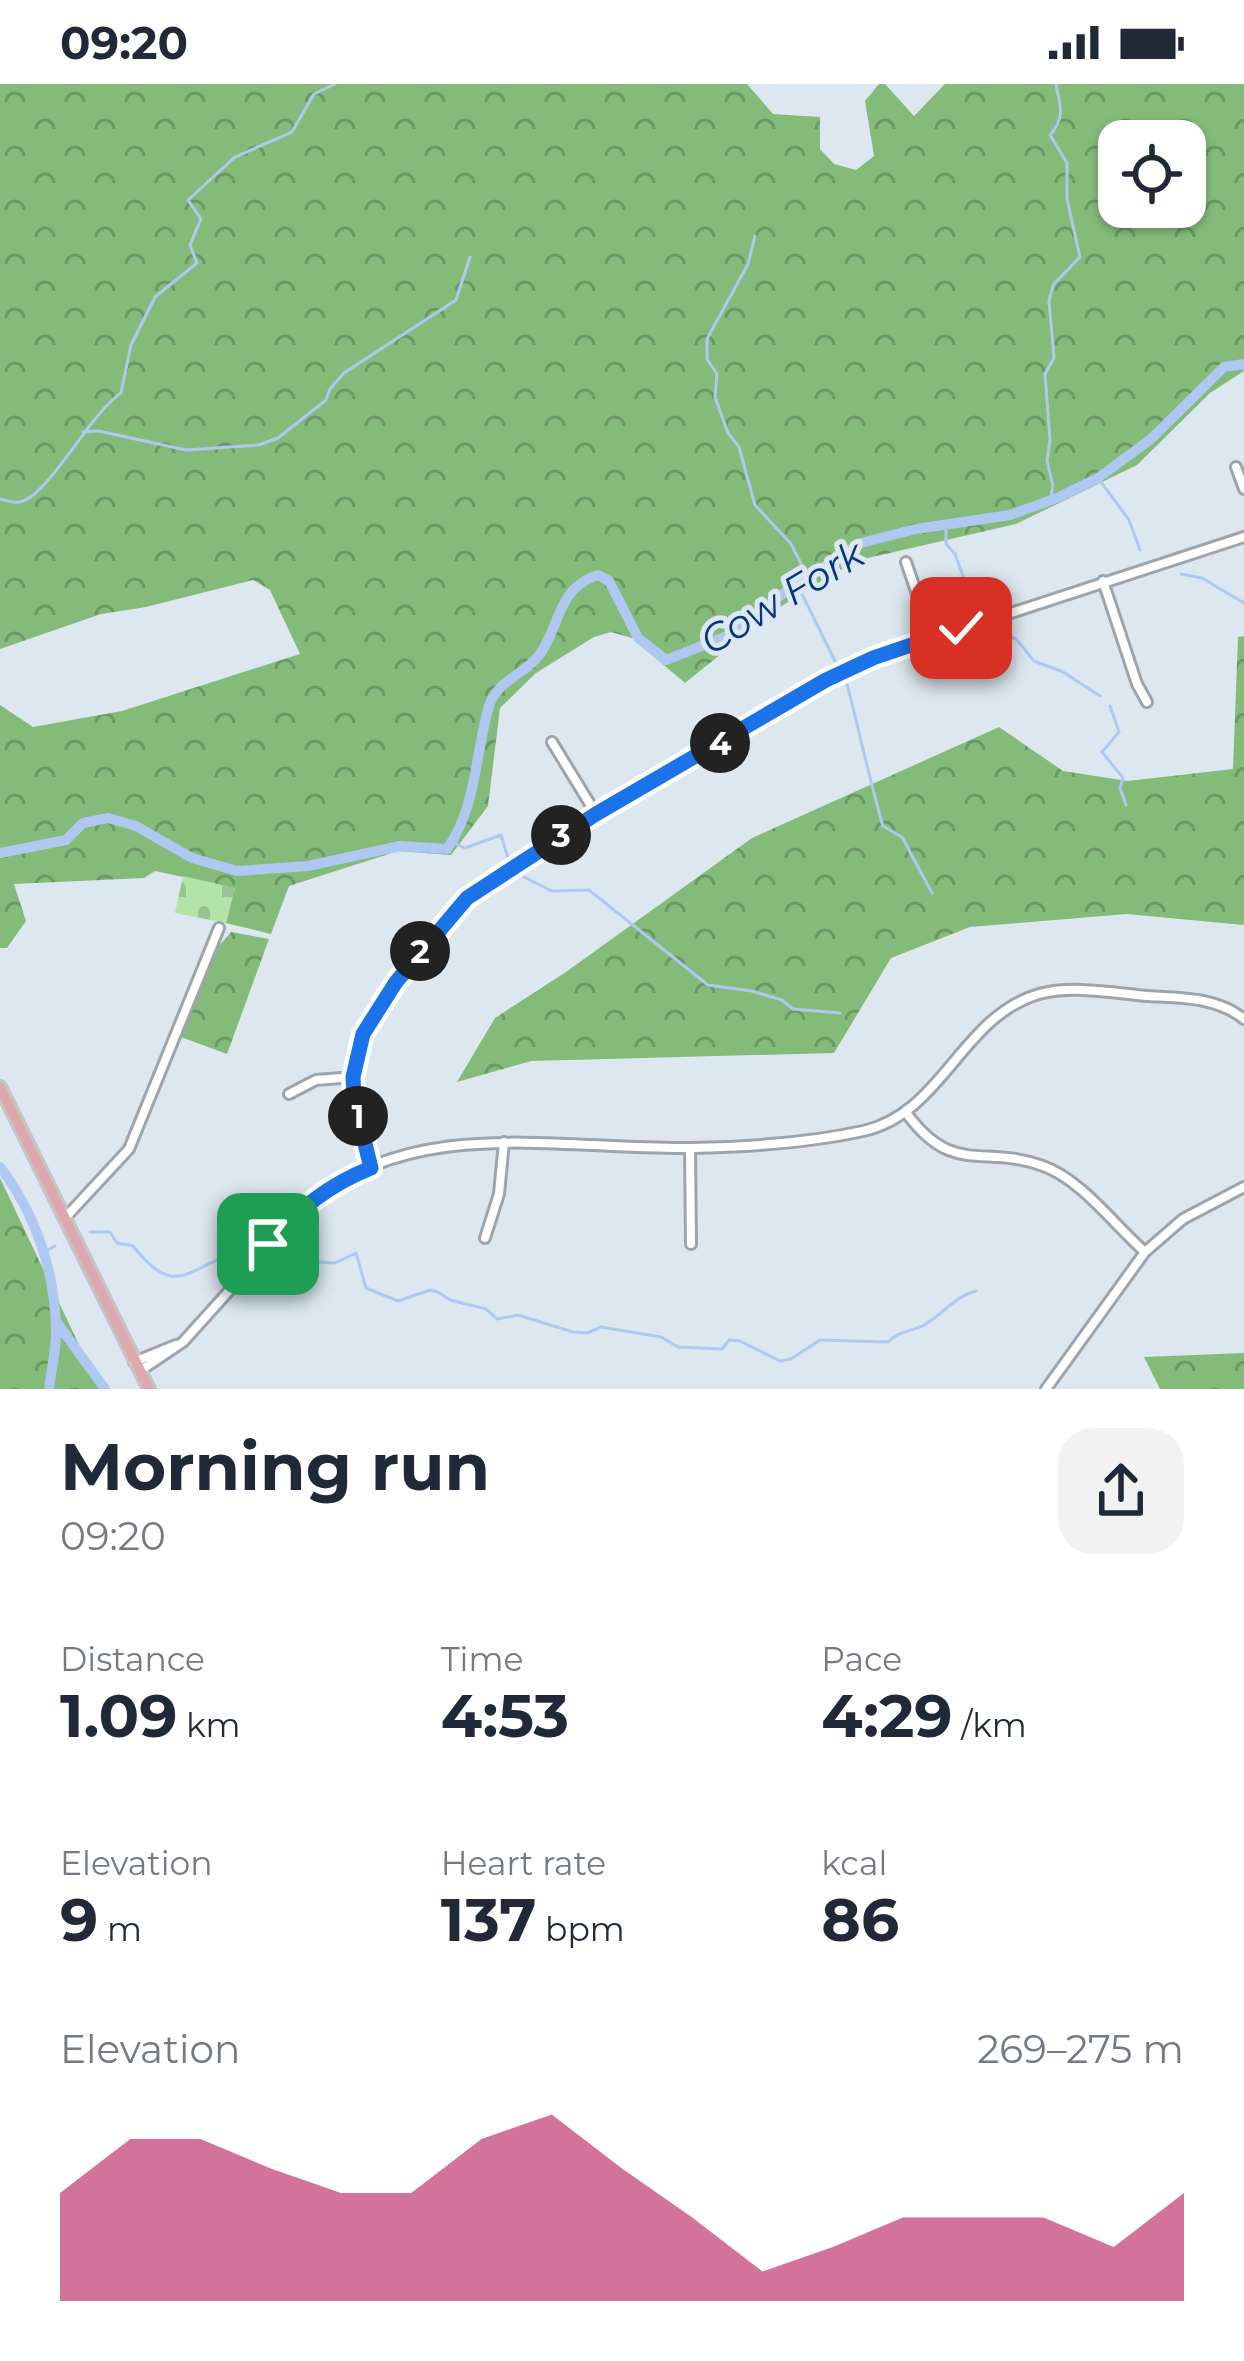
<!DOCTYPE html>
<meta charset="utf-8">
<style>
:root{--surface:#fff;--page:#f2f2f3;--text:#1f2937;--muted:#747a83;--accent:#c3386e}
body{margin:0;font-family:Montserrat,sans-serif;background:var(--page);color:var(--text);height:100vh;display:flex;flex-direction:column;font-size:45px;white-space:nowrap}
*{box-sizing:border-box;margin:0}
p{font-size:39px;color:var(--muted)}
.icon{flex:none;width:66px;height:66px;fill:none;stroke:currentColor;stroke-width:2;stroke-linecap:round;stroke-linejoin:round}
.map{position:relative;height:1305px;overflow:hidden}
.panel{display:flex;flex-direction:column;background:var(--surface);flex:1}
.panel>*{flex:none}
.controls{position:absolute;left:1098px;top:36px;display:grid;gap:24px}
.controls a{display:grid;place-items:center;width:108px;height:108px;border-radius:24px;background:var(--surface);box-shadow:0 3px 9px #0004;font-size:60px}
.pin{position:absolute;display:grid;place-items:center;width:102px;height:102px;color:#fff;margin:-51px;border-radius:24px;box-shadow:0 6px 18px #0006}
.km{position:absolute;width:60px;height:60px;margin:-30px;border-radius:50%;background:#222;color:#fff;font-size:33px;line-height:60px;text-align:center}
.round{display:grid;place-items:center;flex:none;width:126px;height:126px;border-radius:36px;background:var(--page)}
.headline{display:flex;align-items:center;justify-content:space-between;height:204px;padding:0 60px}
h1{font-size:66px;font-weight:700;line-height:90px}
.stats{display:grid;grid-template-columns:repeat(3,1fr);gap:18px;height:204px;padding:12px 60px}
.stats div{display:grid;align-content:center}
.stats b{font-size:60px;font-weight:700}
.stats small{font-size:33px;font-weight:400}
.stats p{font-size:33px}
.chart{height:336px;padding:24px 60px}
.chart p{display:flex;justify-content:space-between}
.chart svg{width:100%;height:216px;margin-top:12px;fill:var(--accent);opacity:.7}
.status{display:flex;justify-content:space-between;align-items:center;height:84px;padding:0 60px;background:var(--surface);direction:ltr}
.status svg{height:33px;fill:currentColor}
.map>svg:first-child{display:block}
</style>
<div class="status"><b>09:20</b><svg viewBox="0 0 49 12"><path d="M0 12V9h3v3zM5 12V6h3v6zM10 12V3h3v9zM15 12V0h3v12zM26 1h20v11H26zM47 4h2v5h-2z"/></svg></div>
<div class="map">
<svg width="1244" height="1305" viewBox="0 0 1244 1305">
<defs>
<pattern id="forest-crowns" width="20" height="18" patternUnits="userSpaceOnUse" patternTransform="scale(3)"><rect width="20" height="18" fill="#84bb79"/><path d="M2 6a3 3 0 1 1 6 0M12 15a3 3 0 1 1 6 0" fill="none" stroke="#6c9864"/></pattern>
<pattern id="cemetery-stones" width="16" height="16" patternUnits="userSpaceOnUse" patternTransform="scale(3)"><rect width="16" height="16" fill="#b2e3a7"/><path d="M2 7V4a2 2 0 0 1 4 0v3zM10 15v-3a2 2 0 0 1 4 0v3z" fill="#99c390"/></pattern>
</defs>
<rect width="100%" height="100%" fill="#dde7ef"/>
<path fill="url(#forest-crowns)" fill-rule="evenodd" d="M 0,0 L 747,0 L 773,30 L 820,33 L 820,65 L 834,80 L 856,86 L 874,72 L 865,17 L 879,0 L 885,0 L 914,32 L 945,0 L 1244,0 L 1244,287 L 1210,309 L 1137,381 L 1016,440 L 855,477 L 777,525 L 685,599 L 632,554 L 611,548 L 594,553 L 536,589 L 500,624 L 488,722 L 451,771 L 398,767 L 289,802 L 271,850 L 226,839 L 234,804 L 155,787 L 144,794 L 14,800 L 26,837 L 7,864 L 0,864 L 0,621 L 33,643 L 122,627 L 300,570 L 270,506 L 253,496 L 146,523 L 101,530 L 0,565 ZM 1119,57 L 1185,57 L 1185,123 L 1119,123 Z
M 1244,552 L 1244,841 L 1126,830 L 970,843 L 891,874 L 834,969 L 531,977 L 457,998 L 495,934 L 566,888 L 752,754 L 999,643 L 1063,687 L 1128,697 L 1233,685 L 1238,553 Z
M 231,848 L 269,855 L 227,970 L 181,953 L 218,863 Z
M 0,1094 L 100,1305 L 0,1305 Z
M 1244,1269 L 1244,1305 L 1160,1305 L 1144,1273 Z"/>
<path fill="url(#cemetery-stones)" d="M 183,792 L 235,804 L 226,839 L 175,829 Z"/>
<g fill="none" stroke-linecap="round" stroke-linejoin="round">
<path stroke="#afc8f2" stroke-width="3" d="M 755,152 L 748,180 L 707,255 L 707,275 L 717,290 L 715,313 L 728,349 L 739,363 L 755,421 L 791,460 L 808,493
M 83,348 L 99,347 L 186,366 L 259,361 L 278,354 L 326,316 L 330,305 L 344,289 L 456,216 L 470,173
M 1098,394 L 1129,436 L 1140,466
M 0,415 C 6,416 12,419 19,418 C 47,415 90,329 121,309 L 131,261 L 155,213 L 197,179 L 190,161 L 201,135 L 188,116 L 235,73 L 292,48 L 314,10 L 335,0
M 1050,417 L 1053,402 L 1047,377 L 1050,356 L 1045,290 L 1054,274 L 1049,217 L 1053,201 L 1080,173 L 1067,115 L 1067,79 L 1050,51 C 1067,32 1059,20 1056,0
M 946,440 L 946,460 L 955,470 L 966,500 L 980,507 L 983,526
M 1181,490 L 1202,494 L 1244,519
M 797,500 L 837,581
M 996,547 L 1016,555 L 1034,577 L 1063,588 L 1100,612
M 847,600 C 859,646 869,694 883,742 L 902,753 L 932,809
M 1110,622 L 1119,648 L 1102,668 L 1123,694 L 1120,704 L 1126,721
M 452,758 L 465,764 L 501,751 L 508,774
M 520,791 L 552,807 L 589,806 L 708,901 L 752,907 L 782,916 L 793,925 L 840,929
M 90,1148 L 110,1148 L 117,1159 L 133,1162 C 177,1219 190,1180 238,1169
M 44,1168 L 55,1162
M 282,1176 L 335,1179 L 356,1169 L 366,1204 L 398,1217 L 430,1206 L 438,1208 L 450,1216 L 486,1225 L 497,1235 L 518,1231 L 573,1248 L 587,1249 L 601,1243 L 661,1253 L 678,1263 L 722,1265 L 729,1256 L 740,1257 L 780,1277 L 791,1275 L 820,1256 L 888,1258 C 900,1246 911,1248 924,1241 C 943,1230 955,1212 976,1207"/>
<path stroke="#afc8f2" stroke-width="10" d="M 0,769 L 66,756 L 83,739 L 108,734 L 136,742 L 192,774 L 237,787 L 308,782 L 400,762 L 447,765 C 477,723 475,669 489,622 C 497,596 525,591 540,570 C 561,540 557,504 598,491 L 609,497 L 638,554 L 666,576 L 727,552 L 778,513 L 861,459 L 916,445 L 1010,431 L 1057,414 L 1098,394 L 1151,355 L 1224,283 L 1244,280
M 0,1083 C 36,1130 56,1190 56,1249 C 56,1267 51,1287 49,1305
M 58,1240 L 105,1305"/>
<defs>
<path id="minor" d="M 1236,383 L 1244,405
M 906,478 L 932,554
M 1103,497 L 1137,600 L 1147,618
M 552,658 L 596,730
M 289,1010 L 316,996 L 354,993
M 907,1030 C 954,1093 983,1060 1043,1082 C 1082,1096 1114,1141 1145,1168
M 690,1064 L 691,1160
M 371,1084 C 362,1054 351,1022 354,991 C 360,926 435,839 485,800 L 801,610 L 873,574 L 1244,453
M 65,1134 L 129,1065 L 219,844
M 485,1154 L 499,1110 L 504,1058
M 134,1278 L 176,1261
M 140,1287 L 183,1258 L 310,1117 C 422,1031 561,1066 691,1064 C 747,1063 808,1059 863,1047 C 942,1030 962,932 1039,910 C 1073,901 1114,909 1148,912 C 1181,914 1217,913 1244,935
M 1046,1305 L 1145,1168 L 1183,1135 L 1244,1103"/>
<path id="major" d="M 0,1003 L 149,1305"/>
</defs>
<use href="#minor" stroke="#9ca5ad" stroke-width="14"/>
<use href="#major" stroke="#c4c5c6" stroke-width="16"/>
<use href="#minor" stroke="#fff" stroke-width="8"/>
<use href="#major" stroke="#dfa8af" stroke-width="10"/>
</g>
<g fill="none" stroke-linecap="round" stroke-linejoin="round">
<defs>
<path id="route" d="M 268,1160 C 299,1125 328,1101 371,1084 L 354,1015 L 353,993 L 363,950 L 396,898 L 467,814 L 596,730 L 826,596 L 873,574 L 961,544"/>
</defs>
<use href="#route" stroke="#fff" stroke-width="24"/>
<use href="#route" stroke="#1a73e8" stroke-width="15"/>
</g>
<g text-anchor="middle" stroke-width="10" stroke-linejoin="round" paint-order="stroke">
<g font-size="39" font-style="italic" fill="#073583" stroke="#dde7ef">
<text transform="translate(782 513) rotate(-31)" y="14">Cow Fork</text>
</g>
</g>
</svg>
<div class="controls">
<a><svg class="icon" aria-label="locate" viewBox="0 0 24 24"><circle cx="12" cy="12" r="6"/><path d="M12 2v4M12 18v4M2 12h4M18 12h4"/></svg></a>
</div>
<div class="pin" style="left:268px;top:1160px;background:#1e9e55"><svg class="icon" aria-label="arrive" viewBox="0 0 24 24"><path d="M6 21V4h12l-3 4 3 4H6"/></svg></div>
<div class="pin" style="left:961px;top:544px;background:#d93025"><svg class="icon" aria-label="check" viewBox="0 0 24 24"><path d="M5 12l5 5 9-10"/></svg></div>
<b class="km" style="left:358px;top:1032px">1</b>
<b class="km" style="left:420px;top:867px">2</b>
<b class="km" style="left:561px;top:751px">3</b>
<b class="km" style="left:720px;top:659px">4</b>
</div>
<section class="panel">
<div class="headline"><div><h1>Morning run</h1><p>09:20</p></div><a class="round"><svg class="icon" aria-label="share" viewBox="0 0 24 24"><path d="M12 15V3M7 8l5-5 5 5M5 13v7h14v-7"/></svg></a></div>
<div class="stats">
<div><p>Distance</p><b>1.09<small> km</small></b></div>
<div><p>Time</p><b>4:53</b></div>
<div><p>Pace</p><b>4:29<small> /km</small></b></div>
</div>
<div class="stats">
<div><p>Elevation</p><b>9<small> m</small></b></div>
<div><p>Heart rate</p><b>137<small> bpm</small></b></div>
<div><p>kcal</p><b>86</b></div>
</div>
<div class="chart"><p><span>Elevation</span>269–275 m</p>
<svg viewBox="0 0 160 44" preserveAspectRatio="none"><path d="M0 44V22L10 11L20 11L30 17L40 22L50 22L60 11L70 6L80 17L90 27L100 38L110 33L120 27L130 27L140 27L150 33L160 22V44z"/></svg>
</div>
</section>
